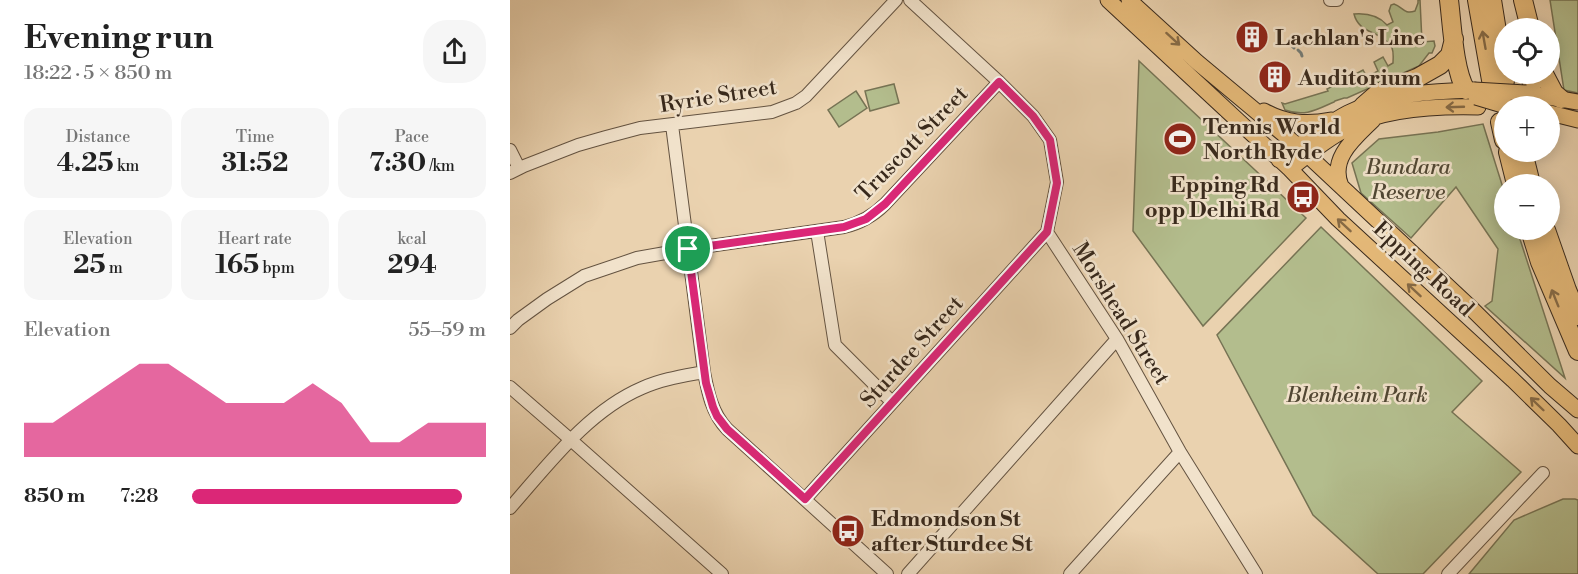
<!DOCTYPE html>
<meta charset="utf-8">
<style>
:root{--surface:#fff;--page:#f6f6f6;--text:#222;--muted:#767676;--accent:#db2777}
body{margin:0;font-family:"Libre Bodoni",serif;background:var(--page);color:var(--text);height:100vh;display:flex;flex-direction:column;font-size:22px;white-space:nowrap}
*{box-sizing:border-box;margin:0}
p{font-size:20px;color:var(--muted)}
.icon{flex:none;width:33px;height:33px;fill:none;stroke:currentColor;stroke-width:2;stroke-linecap:round;stroke-linejoin:round}
.map{position:relative;flex:1;overflow:hidden}
.drawer{display:flex;flex-direction:column;background:var(--surface);width:510px}
.drawer>*{flex:none}
.fabs{position:absolute;left:984px;top:18px;display:grid;gap:12px}
.fabs a{display:grid;place-items:center;width:66px;height:66px;border-radius:50%;background:var(--surface);box-shadow:0 3px 15px #0003;font-size:30px}
.pin{position:absolute;display:grid;place-items:center;width:51px;height:51px;color:#fff;margin:-26px;border:3px solid #fff;border-radius:50%;box-shadow:0 2px 6px #0007}
.round{display:grid;place-items:center;flex:none;width:63px;height:63px;border-radius:24px;background:var(--page)}
.overview{display:flex;align-items:center;justify-content:space-between;height:102px;padding:0 24px}
h1{font-size:33px;font-weight:700;line-height:45px}
.stats{display:grid;grid-template-columns:repeat(3,1fr);gap:9px;height:102px;padding:6px 24px}
.stats div{display:grid;align-content:center;border-radius:15px;background:var(--page);text-align:center}
.stats b{font-size:26px;font-weight:700}
.stats small{font-size:16px;font-weight:400}
.stats p{font-size:16px}
.chart{height:168px;padding:12px 24px}
.chart p{display:flex;justify-content:space-between}
.chart svg{width:100%;height:108px;margin-top:6px;fill:var(--accent);opacity:.7}
ul{padding:0 24px;list-style:none;font-size:20px}
li{display:grid;grid-template-columns:96px 72px 1fr;align-items:center;height:45px}
li i{height:15px;border-radius:8px;background:var(--accent)}
main{display:flex;flex:1;min-height:0}
.map>svg:first-child{display:block}
</style>
<main>
<section class="drawer">
<div class="overview"><div><h1>Evening run</h1><p>18:22 · 5 × 850 m</p></div><a class="round"><svg class="icon" aria-label="share" viewBox="0 0 24 24"><path d="M12 15V3M7 8l5-5 5 5M5 13v7h14v-7"/></svg></a></div>
<div class="stats">
<div><p>Distance</p><b>4.25<small> km</small></b></div>
<div><p>Time</p><b>31:52</b></div>
<div><p>Pace</p><b>7:30<small> /km</small></b></div>
</div>
<div class="stats">
<div><p>Elevation</p><b>25<small> m</small></b></div>
<div><p>Heart rate</p><b>165<small> bpm</small></b></div>
<div><p>kcal</p><b>294</b></div>
</div>
<div class="chart"><p><span>Elevation</span>55–59 m</p>
<svg viewBox="0 0 160 44" preserveAspectRatio="none"><path d="M0 44V30L10 30L20 22L30 14L40 6L50 6L60 14L70 22L80 22L90 22L100 14L110 22L120 38L130 38L140 30L150 30L160 30V44z"/></svg>
</div>
<ul>
<li><b>850 m</b>7:28<i style="width:92%"></i></li>
</ul>
</section>
<div class="map">
<svg width="1068" height="574" viewBox="0 0 1068 574">
<rect width="100%" height="100%" fill="#ead2af"/>
<filter id="stains"><feTurbulence type="fractalNoise" baseFrequency=".00333" numOctaves="4"/><feColorMatrix values="0 0 0 0 .2 0 0 0 0 .09 0 0 0 0 .02 0 0 0 .5 -.17"/></filter>
<radialGradient id="worn" r=".72"><stop offset=".6" stop-color="#630" stop-opacity="0"/><stop offset="1" stop-color="#630" stop-opacity=".3"/></radialGradient>
<path fill="#b3bd8d" stroke="#767354" stroke-width="1.5" d="M 908,0 L 910,0 L 912,42 L 924,41 L 925,46 L 922,53 L 919,53 L 909,66 L 837,98 L 834,98 L 825,101 L 824,102 C 806,110 795,117 775,110 L 772,103 L 775,104 L 818,91 L 817,89 L 853,70 L 857,77 L 868,71 L 864,62 L 873,57 L 878,66 L 883,63 C 883,58 884,53 882,48 C 872,30 849,35 844,14 C 857,13 869,16 877,25 L 883,22 L 879,11 L 881,5 L 884,4 C 893,7 894,15 905,11 L 908,3 Z
M 1040,0 L 1068,0 L 1068,93 L 1054,90 Z
M 629,61 L 796,218 L 693,326 L 623,231 Z
M 384,84 L 389,103 L 360,111 L 355,91 Z
M 346,91 L 357,108 L 329,127 L 318,110 Z
M 973,124 L 994,191 L 994,230 L 1007,230 L 1055,378 L 975,306 L 982,301 L 988,249 L 946,187 L 901,238 L 851,193 L 842,163 L 869,139 L 928,132 Z
M 811,227 L 972,381 L 942,412 L 1011,472 L 913,574 L 868,574 L 803,515 L 707,335 Z
M 1053,499 L 1065,499 L 1068,500 L 1068,574 L 959,574 L 1004,520 Z"/>
<g fill="none" stroke-linecap="round" stroke-linejoin="round">
<path stroke="#747d78" stroke-width="3" d="M 780,44 L 784,48
M 788,50 L 791,53 L 792,56"/>
<defs>
<path id="minor" d="M 400,0 L 489,82 L 523,116 L 540,140 L 547,182 L 537,232 L 607,339 L 670,452 L 746,574
M 820,0 L 827,0
M 162,125 L 194,372 C 198,393 202,413 217,429 L 377,574
M 0,150 L 9,168
M 0,173 L 14,166 L 68,145 L 96,137 L 130,128 L 262,112 L 286,103 L 296,96 L 386,0
M 307,231 L 325,345 L 382,402
M 0,328 L 8,320 L 37,299 L 74,276 L 127,258 L 178,249 L 334,227 C 351,223 363,216 375,204 L 489,82
M 0,387 L 61,440 L 212,574
M 295,499 L 537,232
M 0,508 C 38,465 78,411 132,388 C 152,379 173,376 194,372
M 398,574 L 607,339
M 560,574 L 670,452
M 938,574 L 1033,473"/>
<path id="major" d="M 598,0 L 780,169 L 828,219 L 1003,380 L 1049,425 L 1068,446
M 619,0 L 687,62 L 789,147 L 961,308 L 1040,386 L 1068,410
M 1016,93 L 1068,102
M 1012,106 L 1018,99 L 1021,93
M 754,111 C 776,123 796,125 821,120
M 1040,113 L 1068,120
M 769,160 C 792,144 813,126 838,113 C 876,94 922,91 964,90
M 780,169 C 799,154 818,138 840,127 C 876,108 928,106 968,107
M 831,186 C 819,158 845,138 863,120"/>
<path id="highway" d="M 939,0 C 942,24 944,71 956,90
M 967,0 L 981,80
M 982,0 L 995,81
M 1013,0 L 1020,28
M 1020,74 L 1022,84 L 1021,93
M 1034,74 L 1044,93 L 1051,99
M 853,106 L 868,93 L 907,78 L 930,65 L 940,55 L 944,39
M 990,122 L 994,140
M 998,152 L 1006,184
M 1013,152 L 1021,184
M 1020,230 L 1030,262 L 1068,351
M 1036,230 L 1057,290 L 1068,316"/>
</defs>
<use href="#minor" stroke="#645341" stroke-width="14"/>
<use href="#major" stroke="#38291c" stroke-width="17"/>
<use href="#highway" stroke="#38291c" stroke-width="20"/>
<use href="#minor" stroke="#f1e2cb" stroke-width="12"/>
<use href="#major" stroke="#e5b978" stroke-width="15"/>
<use href="#highway" stroke="#e5b978" stroke-width="18"/>
<defs>
<path id="major-bridge" d="M 964,90 L 1016,93
M 966,97 L 996,106"/>
</defs>
<use href="#major-bridge" stroke="#38291c" stroke-width="17" stroke-linecap="butt"/>
<use href="#major-bridge" stroke="#e5b978" stroke-width="15"/>
</g>
<defs><path id="oneway-shaft" d="M-6 0H5M1.5-3L5.5 0L1.5 3" fill="none" stroke-width="1.6" stroke-linecap="round" stroke-linejoin="round" transform="scale(1.5)"/></defs>
<g stroke="#866a45">
<use href="#oneway-shaft" transform="translate(663 39) rotate(42)"/>
<use href="#oneway-shaft" transform="translate(974 40) rotate(-100)"/>
<use href="#oneway-shaft" transform="translate(945 107) rotate(178)"/>
<use href="#oneway-shaft" transform="translate(834 225) rotate(-137)"/>
<use href="#oneway-shaft" transform="translate(904 290) rotate(-137)"/>
<use href="#oneway-shaft" transform="translate(1045 298) rotate(-112)"/>
<use href="#oneway-shaft" transform="translate(1027 404) rotate(-136)"/>
</g>
<g fill="none" stroke-linecap="round" stroke-linejoin="round">
<defs>
<path id="route" d="M 489,82 L 523,116 L 540,140 L 547,183 L 537,232 L 295,499 L 217,429 L 207,416 L 203,407 L 196,383 L 178,249 L 334,227 L 356,219 L 375,204 Z"/>
</defs>
<use href="#route" stroke="#fff" stroke-width="12"/>
<use href="#route" stroke="#db2777" stroke-width="8"/>
</g>
<defs>
<symbol id="building-disc" viewBox="-11 -11 22 22"><circle r="9.5" fill="#8f2418" stroke="#f1e2cb"/><path d="M-4-6H4V6H1V3H-1V6H-4ZM-2.5-4.3h1.7v1.8h-1.7ZM.8-4.3h1.7v1.8H.8ZM-2.5-1h1.7V.8h-1.7ZM.8-1h1.7V.8H.8Z" fill="#fff"/></symbol>
<symbol id="stadium-disc" viewBox="-11 -11 22 22"><circle r="9.5" fill="#8f2418" stroke="#f1e2cb"/><path d="M0-5a6.5 5 0 1 0 0 10a6.5 5 0 1 0 0-10ZM-3.5-1.8h7v3.6h-7Z" fill="#fff"/></symbol>
<symbol id="bus-disc" viewBox="-11 -11 22 22"><circle r="9.5" fill="#8f2418" stroke="#f1e2cb"/><path d="M-5-6H5V4H4V6H2V4H-2V6H-4V4H-5ZM-3.5-4V0h7V-4ZM-3.5 1.2v1.5H-2V1.2ZM2 1.2v1.5H3.5V1.2Z" fill="#fff"/></symbol>
</defs>
<g fill-rule="evenodd">
<use href="#building-disc" x="723" y="18" width="38" height="38"/>
<use href="#building-disc" x="746" y="58" width="38" height="38"/>
<use href="#stadium-disc" x="651" y="120" width="38" height="38"/>
<use href="#bus-disc" x="774" y="178" width="38" height="38"/>
<use href="#bus-disc" x="319" y="512" width="38" height="38"/>
</g>
<g text-anchor="middle" stroke-width="5" stroke-linejoin="round" paint-order="stroke">
<g font-size="22" font-weight="bold" fill="#38291c" stroke="#f1e2cb" text-anchor="start">
<text x="765" y="45">Lachlan's Line</text>
<text x="788" y="85">Auditorium</text>
<text x="693" y="134">Tennis World<tspan x="693" dy="25">North Ryde</tspan></text>
<text x="770" y="192" text-anchor="end">Epping Rd<tspan x="770" dy="25">opp Delhi Rd</tspan></text>
<text x="361" y="526">Edmondson St<tspan x="361" dy="25">after Sturdee St</tspan></text>
</g>
<g font-size="22" fill="#38291c" stroke="#f1e2cb">
<text transform="translate(208 95) rotate(-9)" y="8">Ryrie Street</text>
<text transform="translate(401 143) rotate(-46)" y="8">Truscott Street</text>
<text transform="translate(914 268) rotate(43)" y="8">Epping Road</text>
<text transform="translate(612 313) rotate(58)" y="8">Morshead Street</text>
<text transform="translate(401 351) rotate(-48)" y="8">Sturdee Street</text>
</g>
<g font-size="22" font-style="italic" fill="#514733" stroke="#f1e2cb">
<text x="898" y="174">Bundara<tspan x="898" dy="25">Reserve</tspan></text>
<text x="847" y="402">Blenheim Park</text>
</g>
</g>
<rect width="100%" height="100%" filter="url(#stains)"/>
<rect width="100%" height="100%" fill="url(#worn)"/>
</svg>
<div class="fabs">
<a><svg class="icon" aria-label="locate" viewBox="0 0 24 24"><circle cx="12" cy="12" r="6"/><path d="M12 2v4M12 18v4M2 12h4M18 12h4"/></svg></a>
<a>+</a>
<a>−</a>
</div>
<div class="pin" style="left:178px;top:249px;background:#1e9e55"><svg class="icon" aria-label="arrive" viewBox="0 0 24 24"><path d="M6 21V4h12l-3 4 3 4H6"/></svg></div>
</div>
</main>
